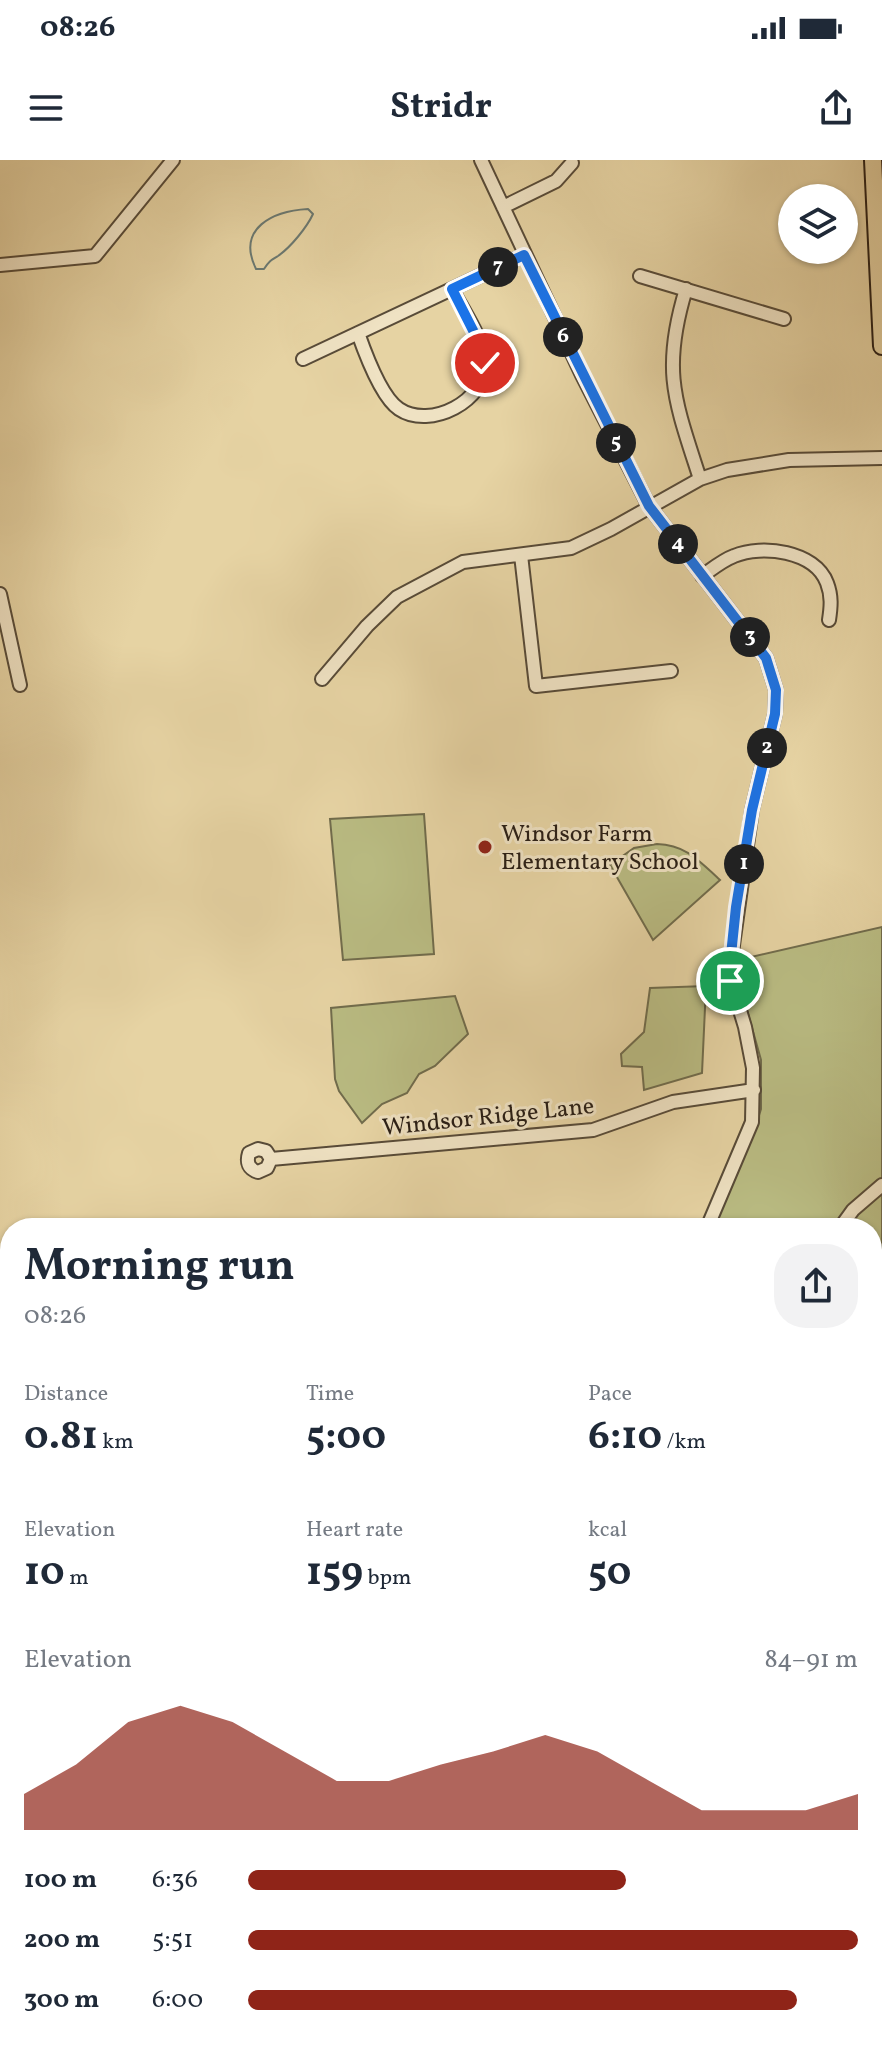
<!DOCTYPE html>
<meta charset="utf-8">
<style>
:root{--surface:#fff;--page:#f2f2f3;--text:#1f2937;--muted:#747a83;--accent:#8f2418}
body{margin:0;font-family:Vollkorn,serif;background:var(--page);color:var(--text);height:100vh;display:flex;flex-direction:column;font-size:30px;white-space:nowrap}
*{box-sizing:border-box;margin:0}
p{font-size:26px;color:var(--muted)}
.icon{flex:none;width:44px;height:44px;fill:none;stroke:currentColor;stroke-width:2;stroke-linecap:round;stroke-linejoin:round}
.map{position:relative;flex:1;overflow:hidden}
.side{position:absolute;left:0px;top:1058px;width:882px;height:830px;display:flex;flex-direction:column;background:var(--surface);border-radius:32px 32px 0 0;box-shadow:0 2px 6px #0004}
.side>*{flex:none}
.controls{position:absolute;left:778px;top:24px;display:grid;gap:16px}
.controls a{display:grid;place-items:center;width:80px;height:80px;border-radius:50%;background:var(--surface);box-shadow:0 2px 6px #0004;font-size:40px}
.pin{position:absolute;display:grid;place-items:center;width:68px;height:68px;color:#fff;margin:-34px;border:4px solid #fff;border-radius:50%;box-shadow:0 2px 8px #0007}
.km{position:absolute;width:40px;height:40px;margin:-20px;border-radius:50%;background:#222;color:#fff;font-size:22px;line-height:40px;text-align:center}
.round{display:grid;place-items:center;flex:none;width:84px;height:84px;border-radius:32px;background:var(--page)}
.overview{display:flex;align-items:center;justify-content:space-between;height:136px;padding:0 24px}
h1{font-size:44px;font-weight:700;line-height:60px}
.figures{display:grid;grid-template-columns:repeat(3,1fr);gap:12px;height:136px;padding:8px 24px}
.figures div{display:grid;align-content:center}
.figures b{font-size:40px;font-weight:700}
.figures small{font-size:22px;font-weight:400}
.figures p{font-size:22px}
.chart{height:224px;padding:16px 24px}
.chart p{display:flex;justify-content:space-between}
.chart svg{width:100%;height:144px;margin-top:8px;fill:var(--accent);opacity:.7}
ul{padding:0 24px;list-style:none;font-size:26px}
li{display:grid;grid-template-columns:128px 96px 1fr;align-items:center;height:60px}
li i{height:20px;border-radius:10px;background:var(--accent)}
.status{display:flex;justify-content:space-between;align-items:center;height:56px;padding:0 40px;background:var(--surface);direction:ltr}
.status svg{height:22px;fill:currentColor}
header{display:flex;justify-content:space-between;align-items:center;height:104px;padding:0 24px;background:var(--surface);font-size:36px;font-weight:700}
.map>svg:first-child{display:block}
</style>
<div class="status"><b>08:26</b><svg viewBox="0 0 49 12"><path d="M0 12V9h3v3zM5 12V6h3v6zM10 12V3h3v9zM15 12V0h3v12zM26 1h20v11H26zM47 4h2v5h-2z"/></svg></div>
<header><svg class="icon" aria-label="menu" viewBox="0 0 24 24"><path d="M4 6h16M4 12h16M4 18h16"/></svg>Stridr<svg class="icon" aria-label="share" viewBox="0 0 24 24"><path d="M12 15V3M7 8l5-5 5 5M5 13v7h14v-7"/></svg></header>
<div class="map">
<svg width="882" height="1887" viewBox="0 0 882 1887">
<rect width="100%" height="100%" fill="#e6d3a3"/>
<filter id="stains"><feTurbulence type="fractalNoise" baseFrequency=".0025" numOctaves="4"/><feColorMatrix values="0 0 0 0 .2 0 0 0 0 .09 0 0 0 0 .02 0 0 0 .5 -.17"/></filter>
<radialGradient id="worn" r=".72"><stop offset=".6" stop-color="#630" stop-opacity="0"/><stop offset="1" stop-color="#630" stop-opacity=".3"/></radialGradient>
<path fill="#b9bb82" stroke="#716c4c" stroke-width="2" d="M 424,654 L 434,794 L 343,800 L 330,659 Z
M 657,684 C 687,685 700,702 720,720 L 653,780 L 610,705 L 634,688 Z
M 882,767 L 882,1629 L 872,1647 L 872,1068 L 709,1068 L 750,983 L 761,949 L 761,900 L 740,825 L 738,800 Z
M 706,826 L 702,913 L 644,930 L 642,907 L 622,906 L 621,894 L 644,872 L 650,828 Z
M 455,836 L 468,874 L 435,906 L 419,914 L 407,933 L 382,944 L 362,963 L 339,931 L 335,919 L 331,848 Z"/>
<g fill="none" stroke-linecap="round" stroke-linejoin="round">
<path stroke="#6c7971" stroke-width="2" d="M 308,49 L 313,54 C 307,67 291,87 278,96 C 271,100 269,101 264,109 L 256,109 C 236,68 273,51 308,49 Z"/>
<defs>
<path id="minor" d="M 481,0 L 582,215 L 649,346 L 766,498 L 776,530 L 775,554 L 752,650 L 729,814 L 745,867 L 753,908 L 752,962 L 707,1068
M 503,47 L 556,21 L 572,3
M 0,105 L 95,96 L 173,0
M 640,116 L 784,159
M 686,129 C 661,211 675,241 700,319
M 358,173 C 365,193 381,237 399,249 C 430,270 487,241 485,202 C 484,180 462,149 452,129
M 303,199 L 524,95
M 521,395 L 536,526 L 671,511
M 702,416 C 712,409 723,400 734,396 C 762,384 815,391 827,423 C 832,436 831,447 829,460
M 0,434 L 20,525
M 322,519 L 367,466 L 397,437 L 463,402 L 571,388 L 611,369 L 700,319 L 727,310 L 789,300 L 882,298
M 271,999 L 267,1008 L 258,1012 C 249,1009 246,1003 249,993 L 258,989 L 266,991 L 271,999 L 593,970 L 673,942 L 754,930
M 840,1068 L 853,1050 L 882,1025
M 872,1644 L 882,1655
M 0,1719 L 10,1702
M 0,1732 L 10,1749
M 0,1768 L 10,1766
M 729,1878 L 737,1887
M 845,1887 L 851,1881 L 849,1878"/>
<path id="major" d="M 873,0 L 882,186
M 872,1674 L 882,1658
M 689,1887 L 700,1878"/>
<path id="highway" d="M 0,1871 L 12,1887"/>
</defs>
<use href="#minor" stroke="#584b38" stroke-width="16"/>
<use href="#major" stroke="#291e15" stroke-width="20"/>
<use href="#highway" stroke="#291e15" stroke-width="22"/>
<use href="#minor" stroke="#efe2c3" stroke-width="12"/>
<use href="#major" stroke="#e6d3a3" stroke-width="16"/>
<use href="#highway" stroke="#e6d3a3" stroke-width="18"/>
</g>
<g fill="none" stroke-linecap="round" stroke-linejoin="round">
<defs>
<path id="route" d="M 485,203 L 484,192 L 452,129 L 524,95 L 649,346 L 766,498 L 776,530 L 775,554 L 752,650 L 736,747 L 729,814 L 730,821"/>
</defs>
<use href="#route" stroke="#fff" stroke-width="16"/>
<use href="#route" stroke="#1a73e8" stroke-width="10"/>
</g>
<circle fill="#8f2418" stroke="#efe2c3" stroke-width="3" cx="485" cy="687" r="8"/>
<g text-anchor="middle" stroke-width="6" stroke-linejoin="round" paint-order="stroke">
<g font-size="24" fill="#291e15" stroke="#efe2c3" text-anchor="start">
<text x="501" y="681">Windsor Farm<tspan x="501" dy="28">Elementary School</tspan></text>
</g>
<g font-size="24" fill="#291e15" stroke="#efe2c3">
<text transform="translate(488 956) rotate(-6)" y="8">Windsor Ridge Lane</text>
</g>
</g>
<rect width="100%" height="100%" filter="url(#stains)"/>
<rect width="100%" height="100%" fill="url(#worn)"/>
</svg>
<div class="controls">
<a><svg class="icon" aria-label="layers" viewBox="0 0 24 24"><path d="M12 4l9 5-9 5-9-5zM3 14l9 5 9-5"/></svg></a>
</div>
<div class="pin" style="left:730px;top:821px;background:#1e9e55"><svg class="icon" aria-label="arrive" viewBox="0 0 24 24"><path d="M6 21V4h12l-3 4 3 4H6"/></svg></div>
<div class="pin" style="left:485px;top:203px;background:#d93025"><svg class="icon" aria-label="check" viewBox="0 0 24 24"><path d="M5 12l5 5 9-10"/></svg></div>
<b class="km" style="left:744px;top:704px">1</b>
<b class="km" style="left:767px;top:588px">2</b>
<b class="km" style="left:750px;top:477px">3</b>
<b class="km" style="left:678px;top:384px">4</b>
<b class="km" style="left:616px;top:283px">5</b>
<b class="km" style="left:563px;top:177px">6</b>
<b class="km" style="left:498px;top:107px">7</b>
<section class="side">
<div class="overview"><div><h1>Morning run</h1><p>08:26</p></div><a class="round"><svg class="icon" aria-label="share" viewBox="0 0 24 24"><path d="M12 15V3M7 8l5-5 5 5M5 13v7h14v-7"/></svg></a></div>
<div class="figures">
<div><p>Distance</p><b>0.81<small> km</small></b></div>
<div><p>Time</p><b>5:00</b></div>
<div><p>Pace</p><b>6:10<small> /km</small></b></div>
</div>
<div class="figures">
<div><p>Elevation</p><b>10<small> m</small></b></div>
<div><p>Heart rate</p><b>159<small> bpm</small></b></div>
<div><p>kcal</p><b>50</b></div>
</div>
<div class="chart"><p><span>Elevation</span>84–91 m</p>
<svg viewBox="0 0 160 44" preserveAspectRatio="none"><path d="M0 44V33L10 24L20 11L30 6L40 11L50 20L60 29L70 29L80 24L90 20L100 15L110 20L120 29L130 38L140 38L150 38L160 33V44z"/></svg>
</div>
<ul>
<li><b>100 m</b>6:36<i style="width:62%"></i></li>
<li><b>200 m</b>5:51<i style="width:100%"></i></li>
<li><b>300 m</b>6:00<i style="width:90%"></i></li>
</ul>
</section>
</div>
